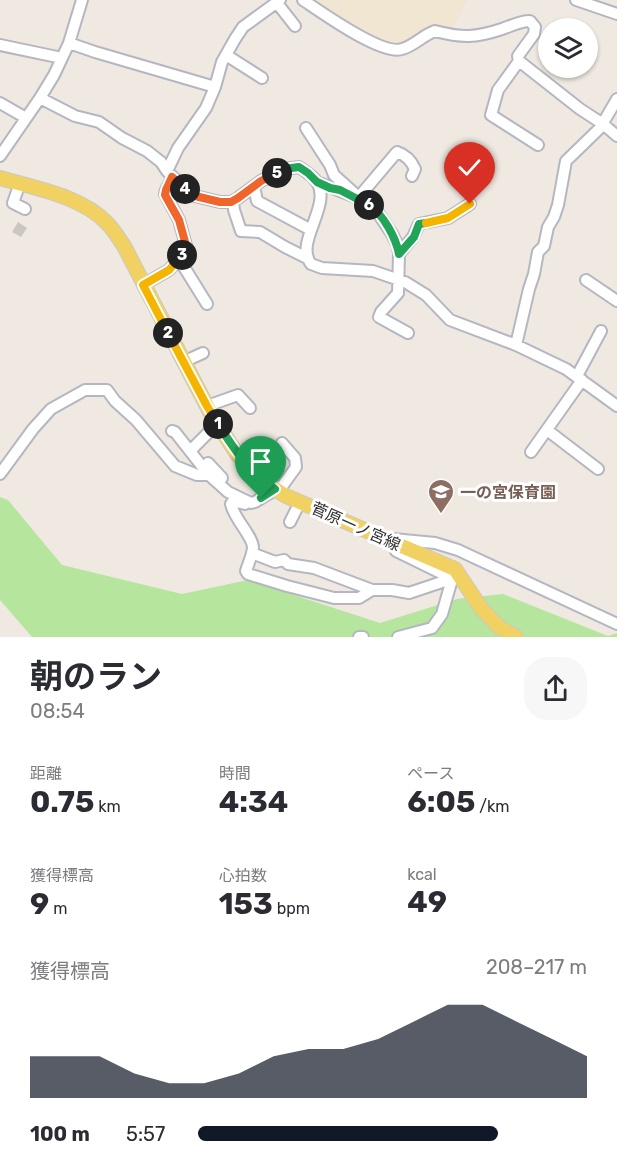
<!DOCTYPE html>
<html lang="ja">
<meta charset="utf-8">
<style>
:root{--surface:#fff;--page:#f7f7f7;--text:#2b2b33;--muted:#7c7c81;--accent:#111827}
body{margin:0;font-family:Rubik,"Noto Sans JP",sans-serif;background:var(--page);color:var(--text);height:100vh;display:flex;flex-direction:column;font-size:22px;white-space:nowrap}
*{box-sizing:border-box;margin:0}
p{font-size:20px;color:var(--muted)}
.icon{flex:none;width:33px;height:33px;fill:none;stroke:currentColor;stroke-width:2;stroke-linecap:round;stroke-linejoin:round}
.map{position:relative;height:637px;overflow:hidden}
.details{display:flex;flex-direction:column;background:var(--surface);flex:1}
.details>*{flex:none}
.tools{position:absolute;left:538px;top:18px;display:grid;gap:12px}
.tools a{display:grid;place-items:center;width:60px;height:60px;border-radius:50%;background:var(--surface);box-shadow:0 2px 4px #0004;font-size:30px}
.pin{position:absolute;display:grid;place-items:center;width:51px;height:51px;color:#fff;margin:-62px -26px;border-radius:50% 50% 50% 0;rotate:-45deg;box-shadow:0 0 6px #0007}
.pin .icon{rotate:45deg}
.km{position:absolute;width:30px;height:30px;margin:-15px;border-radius:50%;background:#222;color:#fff;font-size:16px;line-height:30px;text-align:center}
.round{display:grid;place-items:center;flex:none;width:63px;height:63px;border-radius:24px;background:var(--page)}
.head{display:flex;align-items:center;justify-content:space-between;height:102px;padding:0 30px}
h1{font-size:33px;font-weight:700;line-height:45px}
.stats{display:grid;grid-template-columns:repeat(3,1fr);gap:9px;height:102px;padding:6px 30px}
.stats div{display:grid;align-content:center}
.stats b{font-size:30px;font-weight:700}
.stats small{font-size:16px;font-weight:400}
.stats p{font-size:16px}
.chart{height:168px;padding:12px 30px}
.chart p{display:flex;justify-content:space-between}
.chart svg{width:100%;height:108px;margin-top:6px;fill:var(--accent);opacity:.7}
ul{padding:0 30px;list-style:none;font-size:20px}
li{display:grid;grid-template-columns:96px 72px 1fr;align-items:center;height:45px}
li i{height:15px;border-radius:8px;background:var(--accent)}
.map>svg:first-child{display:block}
</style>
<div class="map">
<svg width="617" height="637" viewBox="0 0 617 637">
<rect width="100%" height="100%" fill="#efe9e1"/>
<path fill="#f0e6d1" d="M 309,0 L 467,0 L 451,32 L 432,27 L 400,46 L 362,35 Z"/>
<path fill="#b6e59e" d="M 0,497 L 8,500 L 62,565 L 182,594 L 248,580 L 380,623 L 457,599 L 503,594 L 608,636 L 617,633 L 617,637 L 32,637 L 0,600 Z"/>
<path fill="#cbc7bf" d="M 18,222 L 27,228 L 21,237 L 12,232 Z"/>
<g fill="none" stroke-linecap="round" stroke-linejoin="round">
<defs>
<path id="minor" d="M 303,0 C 321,12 382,56 402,49 C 414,46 423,35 435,31 C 462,38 475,38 502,29 C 511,26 520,21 530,21 L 535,27 L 534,34 L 518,56 L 519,61 L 498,90 L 491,115 L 538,145
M 576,0 L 617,14
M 277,3 L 295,26
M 69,43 L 95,52 L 215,87
M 0,45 L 62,58
M 226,55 L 262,78
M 519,61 L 580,109 L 603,124 L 617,136
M 40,98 L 75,116 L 99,122 L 122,138 L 147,151 L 161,162 L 167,171 L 187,191 L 195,196 L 220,202 L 231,202 L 238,198 L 261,181 L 284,169 L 299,167 C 305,171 313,176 317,182 C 332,206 294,242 311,264 L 322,268 L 373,271 L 405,282 L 426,295 L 450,320 L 516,345 L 566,369 L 617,406
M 0,103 L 26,118
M 306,128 L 330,165 L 334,175 L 354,193
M 0,156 L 40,98 L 54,75 L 69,43 L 82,0
M 167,171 L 178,148 L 206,108 L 215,87 L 222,62 L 235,39 L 243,27 L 280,0
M 317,182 L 358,198 L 376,210 L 392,234 L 398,246 L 399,254
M 20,183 L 13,203 L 25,209
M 254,186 L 257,201 L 311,230
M 358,198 L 397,152 C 406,155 411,160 415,169 L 412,176
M 233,201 L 234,210 L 241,231 L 260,232 L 285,247 L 307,258
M 179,259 L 207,304
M 586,280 L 617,301
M 143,285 L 169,270 L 187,249 L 179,220 L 165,194 L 166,190 L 173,177
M 408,333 L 379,317 L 381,312 L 398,293 L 399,254 L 413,237 L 419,224 L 448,218 L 470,204
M 516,345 L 529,289 L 534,274 L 538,252 L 544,246 L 548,227 L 554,217 L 558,205 L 566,161 L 600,128 L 617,99
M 183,362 L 203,353
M 577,376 L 601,331
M 207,406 L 238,395 L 250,408
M 547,430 L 598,469
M 172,431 L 175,432 L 208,474
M 193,448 L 217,424
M 531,452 L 582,380
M 208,463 L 222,478
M 0,474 L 33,429 L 51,409 L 85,390 L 107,390 L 115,401 L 136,420 L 175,466 L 197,475 L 209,475 L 228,492 L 251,503 L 255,502 L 283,485 L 296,467 L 295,458 L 282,443
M 245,504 L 233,501 L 231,504 C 234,519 252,535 253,547 C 253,554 248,564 246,571 L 248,574 L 287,586 L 334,598 L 359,598 L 372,590 L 392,590 L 409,593 L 442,582 L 444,578 L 443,574 L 396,551 L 399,544
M 290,522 L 300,502
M 393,539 L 435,543 L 458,550 L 617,624
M 252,553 L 275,562 L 284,560 L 288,564 L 314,568 L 372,590
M 359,637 L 363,637
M 398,637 L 432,628 L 442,614 L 455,569"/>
<path id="major" d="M 0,178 C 35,188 81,196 107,223 C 114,230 119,239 124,246 L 210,412 L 237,454 L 253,472 L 265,483 L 286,496 L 455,569 L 481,608 L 499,627 L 516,637"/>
</defs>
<use href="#minor" stroke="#b4b7c1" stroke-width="14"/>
<use href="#major" stroke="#c9c9c9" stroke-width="16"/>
<use href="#minor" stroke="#fff" stroke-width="10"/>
<use href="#major" stroke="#f2d163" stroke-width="14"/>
</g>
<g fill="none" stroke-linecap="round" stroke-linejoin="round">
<defs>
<path id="split-1" d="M 218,424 C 234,449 249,472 275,489 L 261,498"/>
<path id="split-2" d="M 168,333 L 207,406 L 218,424"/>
<path id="split-3" d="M 168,333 L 143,285 L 169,270 L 182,255"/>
<path id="split-4" d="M 182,255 L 187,249 L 179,220 L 165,195 L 166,190 L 172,177 L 185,189"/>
<path id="split-5" d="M 185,189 L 195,196 L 220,202 L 231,202 L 238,198 L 261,181 L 277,173"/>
<path id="split-6" d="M 277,173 L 284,169 L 299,167 L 308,173 L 317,182 L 330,188 L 340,190 L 369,205"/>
<path id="split-7" d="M 369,205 C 383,214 396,238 399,254 L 414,237 L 419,224 L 426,223"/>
<path id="split-8" d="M 426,223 L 448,218 L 470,204"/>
</defs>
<use href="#split-1" stroke="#fff" stroke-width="12"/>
<use href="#split-2" stroke="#fff" stroke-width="12"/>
<use href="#split-3" stroke="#fff" stroke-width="12"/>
<use href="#split-4" stroke="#fff" stroke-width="12"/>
<use href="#split-5" stroke="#fff" stroke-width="12"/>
<use href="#split-6" stroke="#fff" stroke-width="12"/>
<use href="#split-7" stroke="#fff" stroke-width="12"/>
<use href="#split-8" stroke="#fff" stroke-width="12"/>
<use href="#split-1" stroke="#22a559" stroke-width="8"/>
<use href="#split-2" stroke="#f5b400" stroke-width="8"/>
<use href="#split-3" stroke="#f5b400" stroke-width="8"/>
<use href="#split-4" stroke="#f0652b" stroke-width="8"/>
<use href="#split-5" stroke="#f0652b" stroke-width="8"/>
<use href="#split-6" stroke="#22a559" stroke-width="8"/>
<use href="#split-7" stroke="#22a559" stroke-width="8"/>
<use href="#split-8" stroke="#f5b400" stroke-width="8"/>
</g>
<defs>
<symbol id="school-pin" viewBox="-11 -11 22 30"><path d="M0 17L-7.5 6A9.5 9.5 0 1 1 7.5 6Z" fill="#8d6e63" stroke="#fff"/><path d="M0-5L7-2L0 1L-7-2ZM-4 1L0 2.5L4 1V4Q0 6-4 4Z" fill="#fff"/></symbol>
</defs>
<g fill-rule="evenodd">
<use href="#school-pin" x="426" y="477" width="30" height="40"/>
</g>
<g text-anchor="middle" stroke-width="6" stroke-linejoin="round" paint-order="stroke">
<g font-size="16" font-weight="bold" fill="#785e54" stroke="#fff" text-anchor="start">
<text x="460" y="498">一の宮保育園</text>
</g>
<g font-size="16" fill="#2e2e2e" stroke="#fff">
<text transform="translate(356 526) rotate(24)" y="6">菅原一ノ宮線</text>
</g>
</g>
</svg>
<div class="tools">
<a><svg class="icon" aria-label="layers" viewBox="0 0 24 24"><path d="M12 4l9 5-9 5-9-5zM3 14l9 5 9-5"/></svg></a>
</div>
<div class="pin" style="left:261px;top:498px;background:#1e9e55"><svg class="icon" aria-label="arrive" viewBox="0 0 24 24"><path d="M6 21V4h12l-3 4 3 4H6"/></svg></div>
<div class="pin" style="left:470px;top:204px;background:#d93025"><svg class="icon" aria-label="check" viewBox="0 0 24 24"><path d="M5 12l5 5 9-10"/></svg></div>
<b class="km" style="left:218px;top:424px">1</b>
<b class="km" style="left:168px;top:333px">2</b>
<b class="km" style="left:182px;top:255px">3</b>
<b class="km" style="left:185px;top:189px">4</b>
<b class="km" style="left:277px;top:173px">5</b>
<b class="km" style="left:369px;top:205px">6</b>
</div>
<section class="details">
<div class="head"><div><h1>朝のラン</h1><p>08:54</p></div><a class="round"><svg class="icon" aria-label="share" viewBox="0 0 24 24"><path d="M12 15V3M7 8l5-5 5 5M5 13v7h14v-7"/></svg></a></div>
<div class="stats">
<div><p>距離</p><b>0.75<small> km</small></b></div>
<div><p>時間</p><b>4:34</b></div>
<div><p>ペース</p><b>6:05<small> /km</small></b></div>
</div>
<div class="stats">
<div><p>獲得標高</p><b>9<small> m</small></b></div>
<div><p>心拍数</p><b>153<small> bpm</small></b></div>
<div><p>kcal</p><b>49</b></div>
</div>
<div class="chart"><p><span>獲得標高</span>208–217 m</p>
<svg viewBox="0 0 160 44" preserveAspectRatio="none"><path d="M0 44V27L10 27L20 27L30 34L40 38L50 38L60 34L70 27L80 24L90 24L100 20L110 13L120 6L130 6L140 13L150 20L160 27V44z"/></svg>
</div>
<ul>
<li><b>100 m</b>5:57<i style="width:77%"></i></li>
</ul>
</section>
